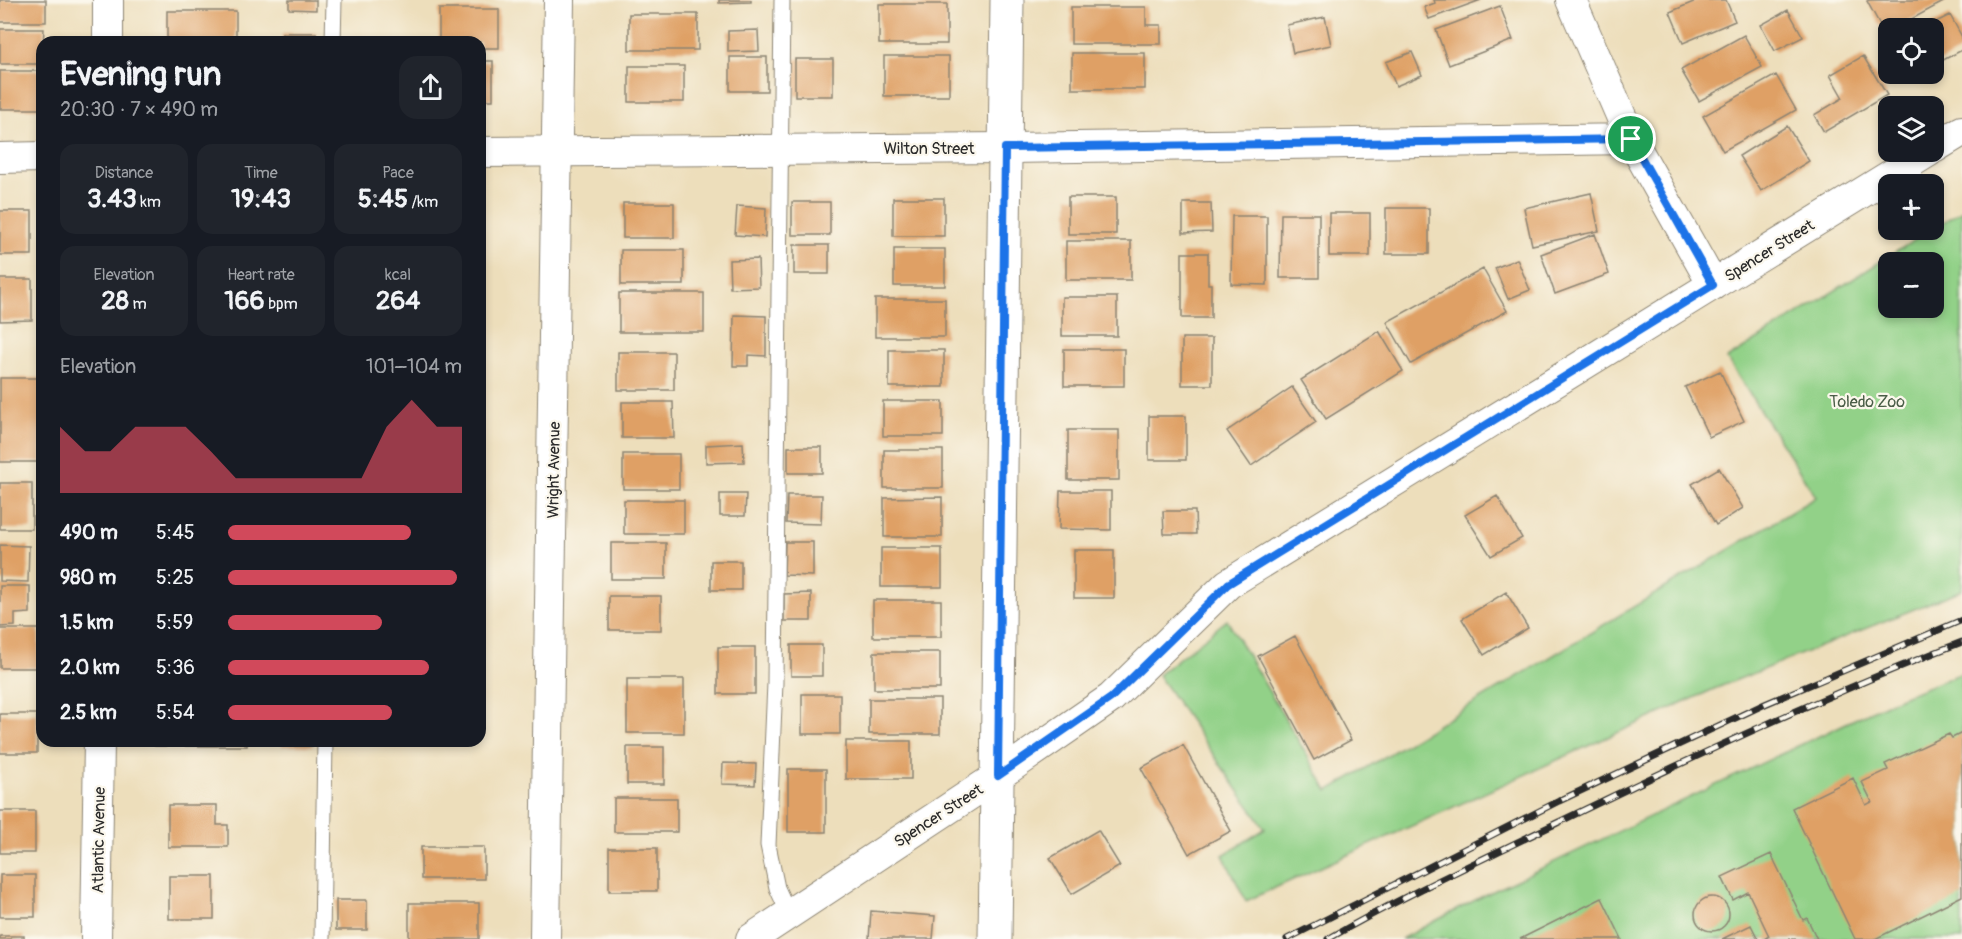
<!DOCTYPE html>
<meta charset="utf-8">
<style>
:root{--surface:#171b24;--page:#20242c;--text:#f1f3f6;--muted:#9ea1a6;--accent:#d1495b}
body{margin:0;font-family:Pangolin,sans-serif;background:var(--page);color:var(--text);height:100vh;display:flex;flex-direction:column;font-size:22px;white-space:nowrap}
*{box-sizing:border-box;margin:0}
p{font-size:20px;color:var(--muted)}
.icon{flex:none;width:33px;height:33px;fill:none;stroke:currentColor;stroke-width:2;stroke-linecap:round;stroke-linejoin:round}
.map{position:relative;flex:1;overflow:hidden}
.sheet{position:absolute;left:36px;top:36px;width:450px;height:711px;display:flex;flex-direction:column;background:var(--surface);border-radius:18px;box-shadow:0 3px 9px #0003}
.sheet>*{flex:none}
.tools{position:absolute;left:1878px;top:18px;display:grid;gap:12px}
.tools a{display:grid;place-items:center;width:66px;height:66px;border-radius:12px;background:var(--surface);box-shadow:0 3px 9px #0003;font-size:30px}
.pin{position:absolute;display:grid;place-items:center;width:51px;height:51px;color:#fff;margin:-26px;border:3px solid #fff;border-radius:50%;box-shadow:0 2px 6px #0007}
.round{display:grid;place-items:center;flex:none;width:63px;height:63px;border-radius:18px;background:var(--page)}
.head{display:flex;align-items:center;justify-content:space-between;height:102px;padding:0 24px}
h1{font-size:33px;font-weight:700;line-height:45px}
.metrics{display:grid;grid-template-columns:repeat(3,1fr);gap:9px;height:102px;padding:6px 24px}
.metrics div{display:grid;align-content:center;border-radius:15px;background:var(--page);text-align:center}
.metrics b{font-size:26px;font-weight:700}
.metrics small{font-size:16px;font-weight:400}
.metrics p{font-size:16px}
.chart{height:168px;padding:12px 24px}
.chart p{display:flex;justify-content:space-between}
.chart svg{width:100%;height:108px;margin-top:6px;fill:var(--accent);opacity:.7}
ul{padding:0 24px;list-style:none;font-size:20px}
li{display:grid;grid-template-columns:96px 72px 1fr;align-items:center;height:45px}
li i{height:15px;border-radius:8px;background:var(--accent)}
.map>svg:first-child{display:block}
</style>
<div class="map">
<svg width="1962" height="939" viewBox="0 0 1962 939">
<rect width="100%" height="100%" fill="#fbf7ec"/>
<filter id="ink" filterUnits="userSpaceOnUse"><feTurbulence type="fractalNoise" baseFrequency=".0167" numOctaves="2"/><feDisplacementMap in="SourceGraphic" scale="12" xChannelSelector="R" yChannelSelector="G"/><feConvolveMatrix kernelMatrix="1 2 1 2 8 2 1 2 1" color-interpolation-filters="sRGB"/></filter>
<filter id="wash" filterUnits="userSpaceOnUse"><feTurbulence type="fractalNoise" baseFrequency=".008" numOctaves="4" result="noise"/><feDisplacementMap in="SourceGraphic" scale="24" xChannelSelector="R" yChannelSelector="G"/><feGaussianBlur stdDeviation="1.35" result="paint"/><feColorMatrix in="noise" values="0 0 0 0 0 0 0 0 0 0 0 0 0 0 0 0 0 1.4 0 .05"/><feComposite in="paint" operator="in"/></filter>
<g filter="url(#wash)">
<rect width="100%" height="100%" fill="#eddebb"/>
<path fill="#92d188" stroke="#5e7e5a" stroke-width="1.5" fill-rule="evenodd" d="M 1962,210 L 1962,590 L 1714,689 L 1246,901 L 1223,855 L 1265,829 L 1158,675 L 1227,620 L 1328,791 L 1816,497 L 1727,359 ZM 1888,262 L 1934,262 L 1934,308 L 1888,308 Z
M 1962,673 L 1962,939 L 1401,939 L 1485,895 L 1899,698 Z"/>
<g id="blocks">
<path fill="#dfa065" d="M 0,0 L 46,0 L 46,22 L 0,22 Z
M 289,0 L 316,0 L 316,10 L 289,9 Z
M 719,0 L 751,0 L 751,2 L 719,3 Z
M 1434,0 L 1481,0 L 1429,19 L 1424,7 L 1435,3 Z
M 1698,0 L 1726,0 L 1735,21 L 1683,43 L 1670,12 Z
M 1869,0 L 1947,0 L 1895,28 L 1888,28 L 1888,32 L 1885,34 L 1867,1 Z
M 879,4 L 947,4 L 947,44 L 879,44 Z
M 1500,6 L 1513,40 L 1449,65 L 1436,30 Z
M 1071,7 L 1146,7 L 1146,25 L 1161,25 L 1161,44 L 1071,44 Z
M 439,9 L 499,9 L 499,48 L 480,48 L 480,42 L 439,42 Z
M 1788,10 L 1803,37 L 1775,51 L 1761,25 Z
M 167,11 L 236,11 L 236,42 L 167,42 Z
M 629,14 L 698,14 L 698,50 L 629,50 Z
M 1950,15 L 1962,37 L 1962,50 L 1934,65 L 1934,28 L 1924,28 Z
M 1325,17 L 1331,45 L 1293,53 L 1287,25 Z
M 0,29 L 44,29 L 42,64 L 0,64 Z
M 758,30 L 759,51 L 728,52 L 728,31 Z
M 282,33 L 316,33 L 316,42 L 282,42 Z
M 1744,35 L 1762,67 L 1699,101 L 1681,70 Z
M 1412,52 L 1422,75 L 1396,86 L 1386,62 Z
M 1072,53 L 1145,53 L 1145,89 L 1072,89 Z
M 884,56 L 949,56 L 949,96 L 884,96 Z
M 1863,56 L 1887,95 L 1824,132 L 1814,115 L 1843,98 L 1830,75 Z
M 730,57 L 767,57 L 767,91 L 730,91 Z
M 795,59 L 833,59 L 833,96 L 795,96 Z
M 480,61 L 493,61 L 493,100 L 480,100 Z
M 629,66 L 684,66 L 684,102 L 629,102 Z
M 0,71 L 42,71 L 42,109 L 0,109 Z
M 1776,75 L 1796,110 L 1723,151 L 1703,116 Z
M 1787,126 L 1809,161 L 1761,191 L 1739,156 Z
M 1591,193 L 1599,231 L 1532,245 L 1524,208 Z
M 1068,197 L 1116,197 L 1116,234 L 1068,234 Z
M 893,198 L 944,198 L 944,236 L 893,236 Z
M 792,202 L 830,202 L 830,235 L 792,235 Z
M 623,203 L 674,203 L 674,238 L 623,238 Z
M 1183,203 L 1211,203 L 1212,232 L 1183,233 Z
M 737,206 L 766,208 L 765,237 L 735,235 Z
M 1386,208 L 1429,208 L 1429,254 L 1386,254 Z
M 0,211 L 32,211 L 32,255 L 0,255 Z
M 1329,213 L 1370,213 L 1370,256 L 1329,256 Z
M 1281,214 L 1319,214 L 1319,278 L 1280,278 Z
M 1232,216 L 1267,216 L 1267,285 L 1231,284 Z
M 1595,234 L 1609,274 L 1555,294 L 1541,254 Z
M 1066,241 L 1131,241 L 1131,280 L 1066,280 Z
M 794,245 L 829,245 L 829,274 L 794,274 Z
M 894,249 L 945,249 L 945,286 L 894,286 Z
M 621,250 L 684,250 L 684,285 L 621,285 Z
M 1182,253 L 1208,253 L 1208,284 L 1211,284 L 1211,318 L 1182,318 Z
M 758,259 L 759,287 L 730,288 L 729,260 Z
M 1517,259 L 1530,290 L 1508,299 L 1495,268 Z
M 1483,269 L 1507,311 L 1411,364 L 1387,322 Z
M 0,279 L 32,279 L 32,320 L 0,321 Z
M 619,293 L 704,293 L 704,332 L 619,332 Z
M 1062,297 L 1117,297 L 1117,336 L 1062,336 Z
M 875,299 L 945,299 L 945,337 L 875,337 Z
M 734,315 L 766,316 L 766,356 L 748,355 L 748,366 L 733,366 Z
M 1379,331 L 1403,371 L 1326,419 L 1301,380 Z
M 1182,338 L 1212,338 L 1212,385 L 1182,385 Z
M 1064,349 L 1124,349 L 1124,386 L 1064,386 Z
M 889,350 L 944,350 L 944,387 L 889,387 Z
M 618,352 L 674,352 L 674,390 L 618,390 Z
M 1720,371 L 1744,421 L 1709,437 L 1685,387 Z
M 0,378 L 42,378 L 42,462 L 0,462 Z
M 1292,387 L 1316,422 L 1251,466 L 1227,431 Z
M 883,401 L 943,401 L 943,436 L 883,436 Z
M 622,402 L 673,402 L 674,438 L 622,438 Z
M 1149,416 L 1186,416 L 1186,460 L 1149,460 Z
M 1068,430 L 1119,430 L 1119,480 L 1068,480 Z
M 743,443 L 744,462 L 706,463 L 706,445 Z
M 788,447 L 822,447 L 822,473 L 788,473 Z
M 884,450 L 943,450 L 943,488 L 884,488 Z
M 623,454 L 679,454 L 679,489 L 623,489 Z
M 1719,468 L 1743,508 L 1716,525 L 1692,484 Z
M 0,483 L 32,483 L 32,529 L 0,529 Z
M 1060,491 L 1111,491 L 1111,530 L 1059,529 Z
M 720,494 L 746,494 L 745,516 L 720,516 Z
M 787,495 L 822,495 L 821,524 L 786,523 Z
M 1497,496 L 1522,538 L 1491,556 L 1465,515 Z
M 942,497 L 942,537 L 884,537 L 884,498 Z
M 624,500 L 684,500 L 684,534 L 624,534 Z
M 1163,511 L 1195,511 L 1196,534 L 1164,534 Z
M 785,542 L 813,542 L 813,576 L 784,575 Z
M 611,543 L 666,543 L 666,579 L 611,579 Z
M 0,545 L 29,546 L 28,582 L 0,581 Z
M 881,548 L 942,548 L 942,587 L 881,587 Z
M 1074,550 L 1114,550 L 1114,598 L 1074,598 Z
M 711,561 L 741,561 L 741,590 L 711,590 Z
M 0,586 L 30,586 L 30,613 L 15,614 L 15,626 L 0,627 Z
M 1506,592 L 1528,628 L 1484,655 L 1462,619 Z
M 811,593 L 811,621 L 784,621 L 784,594 Z
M 609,596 L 661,596 L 661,630 L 609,630 Z
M 873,600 L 941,600 L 941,637 L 873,637 Z
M 0,629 L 39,629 L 39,668 L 0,668 Z
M 1295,636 L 1351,740 L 1314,760 L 1258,656 Z
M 791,645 L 822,645 L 822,676 L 791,676 Z
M 718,647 L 755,647 L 755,694 L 718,694 Z
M 874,652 L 940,652 L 940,689 L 874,689 Z
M 627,679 L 684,679 L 684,733 L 627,733 Z
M 802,694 L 840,694 L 840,734 L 802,734 Z
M 869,699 L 940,699 L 940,734 L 869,734 Z
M 0,714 L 37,714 L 37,753 L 0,753 Z
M 1962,733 L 1962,896 L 1875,939 L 1855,939 L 1792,808 L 1853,778 L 1866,805 L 1872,802 L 1862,782 L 1888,770 L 1885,764 L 1949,734 L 1952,738 Z
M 155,741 L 247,741 L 247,746 L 155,746 Z
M 282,741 L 312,741 L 312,746 L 282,746 Z
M 846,741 L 911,741 L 911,779 L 846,779 Z
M 1183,745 L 1231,831 L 1189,854 L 1141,768 Z
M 627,747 L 664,747 L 664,784 L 627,784 Z
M 723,763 L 756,764 L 755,785 L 722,784 Z
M 788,769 L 826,769 L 826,832 L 788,832 Z
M 614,798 L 677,798 L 677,832 L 614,832 Z
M 168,805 L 217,805 L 217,825 L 228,825 L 228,847 L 168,847 Z
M 0,811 L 35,811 L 35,853 L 0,853 Z
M 1098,830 L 1120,866 L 1072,894 L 1050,858 Z
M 421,847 L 484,847 L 484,879 L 421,879 Z
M 609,848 L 657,848 L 657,891 L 609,891 Z
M 1771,854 L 1803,920 L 1807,918 L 1817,939 L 1764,939 L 1769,936 L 1748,892 L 1733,900 L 1722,877 Z
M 0,875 L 35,875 L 35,917 L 0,917 Z
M 169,876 L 214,876 L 214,919 L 169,919 Z
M1695 914a17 17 0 1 1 34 0a17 17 0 1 1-34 0Z
M 1602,898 L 1622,939 L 1520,939 Z
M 336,900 L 367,900 L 367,930 L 336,930 Z
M 409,903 L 479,903 L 479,939 L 409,939 Z
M 871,911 L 935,916 L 933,939 L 869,939 Z
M 1751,925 L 1758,939 L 1722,939 Z
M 0,936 L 24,936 L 24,939 L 0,939 Z"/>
</g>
</g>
<g filter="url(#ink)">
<use href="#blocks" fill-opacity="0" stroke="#8c8473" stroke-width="1.5"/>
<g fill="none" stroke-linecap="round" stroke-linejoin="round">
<defs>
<path id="service" d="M 782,0 L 775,683 L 768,845 L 777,888 L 789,914
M 333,42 L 334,0
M 322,939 L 325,741"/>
<path id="minor" d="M 1571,0 L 1631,139 L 1713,285
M 108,42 L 108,0
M 1934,148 L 1962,131
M 480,152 L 1005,148 L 1631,139
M 0,158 L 42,157
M 96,939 L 99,741
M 545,939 L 559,0
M 751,939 L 998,776 L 1111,698 L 1228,584 L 1928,152"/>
<path id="tertiary" d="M 995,939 L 1007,0"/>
</defs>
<use href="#service" stroke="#8c8473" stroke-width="17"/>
<use href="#minor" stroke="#8c8473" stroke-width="32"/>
<use href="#tertiary" stroke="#8c8473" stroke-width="35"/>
<use href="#service" stroke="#fff" stroke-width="15"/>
<use href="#minor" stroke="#fff" stroke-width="30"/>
<use href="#tertiary" stroke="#fff" stroke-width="33"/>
<defs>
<path id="rail" d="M 1287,939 L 1559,801 L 1765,704 L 1962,620
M 1328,939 C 1403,896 1481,860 1559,822 C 1691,758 1825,695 1962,642"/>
</defs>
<use href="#rail" stroke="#2b2b2b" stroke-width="7"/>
<use href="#rail" stroke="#fbf7ec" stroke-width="4.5" stroke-dasharray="14" stroke-linecap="butt"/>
</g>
</g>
<g fill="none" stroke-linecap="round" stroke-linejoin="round" filter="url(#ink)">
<defs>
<path id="route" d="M 1631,139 L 1713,285 L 1228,584 L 1111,698 L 998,776 L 1005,148 Z"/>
</defs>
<use href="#route" stroke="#fff" stroke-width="12"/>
<use href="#route" stroke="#1a73e8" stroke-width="8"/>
</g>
<g text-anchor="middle" stroke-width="4.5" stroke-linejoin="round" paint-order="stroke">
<g font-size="16" fill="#2b2b2b" stroke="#fbf7ec">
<text x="929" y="154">Wilton Street</text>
<text transform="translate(1769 250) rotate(-32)" y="6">Spencer Street</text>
<text transform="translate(553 470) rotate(-89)" y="6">Wright Avenue</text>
<text transform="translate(938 815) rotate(-33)" y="6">Spencer Street</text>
<text transform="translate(98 840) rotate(-89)" y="6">Atlantic Avenue</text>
</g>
<g font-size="16" fill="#4a5d47" stroke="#fbf7ec">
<text x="1867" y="407">Toledo Zoo</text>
</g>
</g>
</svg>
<div class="tools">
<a><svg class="icon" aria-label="locate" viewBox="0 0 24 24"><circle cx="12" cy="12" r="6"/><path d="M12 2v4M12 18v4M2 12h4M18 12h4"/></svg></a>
<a><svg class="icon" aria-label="layers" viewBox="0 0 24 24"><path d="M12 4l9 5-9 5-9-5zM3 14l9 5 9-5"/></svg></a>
<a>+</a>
<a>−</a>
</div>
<div class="pin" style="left:1631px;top:139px;background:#1e9e55"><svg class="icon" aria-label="arrive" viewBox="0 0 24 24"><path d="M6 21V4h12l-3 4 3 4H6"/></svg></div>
<section class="sheet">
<div class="head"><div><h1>Evening run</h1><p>20:30 · 7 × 490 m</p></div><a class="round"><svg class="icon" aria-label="share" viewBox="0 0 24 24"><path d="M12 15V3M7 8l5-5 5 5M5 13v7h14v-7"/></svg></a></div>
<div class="metrics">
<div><p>Distance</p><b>3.43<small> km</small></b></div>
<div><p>Time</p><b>19:43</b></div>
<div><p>Pace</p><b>5:45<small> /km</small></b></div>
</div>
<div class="metrics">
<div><p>Elevation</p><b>28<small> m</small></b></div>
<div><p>Heart rate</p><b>166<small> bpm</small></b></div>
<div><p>kcal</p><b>264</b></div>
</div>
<div class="chart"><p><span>Elevation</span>101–104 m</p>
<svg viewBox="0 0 160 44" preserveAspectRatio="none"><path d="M0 44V17L10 27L20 27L30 17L40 17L50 17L60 27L70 38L80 38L90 38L100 38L110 38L120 38L130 17L140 6L150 17L160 17V44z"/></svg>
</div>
<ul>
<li><b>490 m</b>5:45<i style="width:78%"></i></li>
<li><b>980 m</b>5:25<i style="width:98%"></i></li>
<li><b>1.5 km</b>5:59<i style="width:66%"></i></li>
<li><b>2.0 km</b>5:36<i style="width:86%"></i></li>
<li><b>2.5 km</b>5:54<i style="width:70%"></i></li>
</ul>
</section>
</div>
